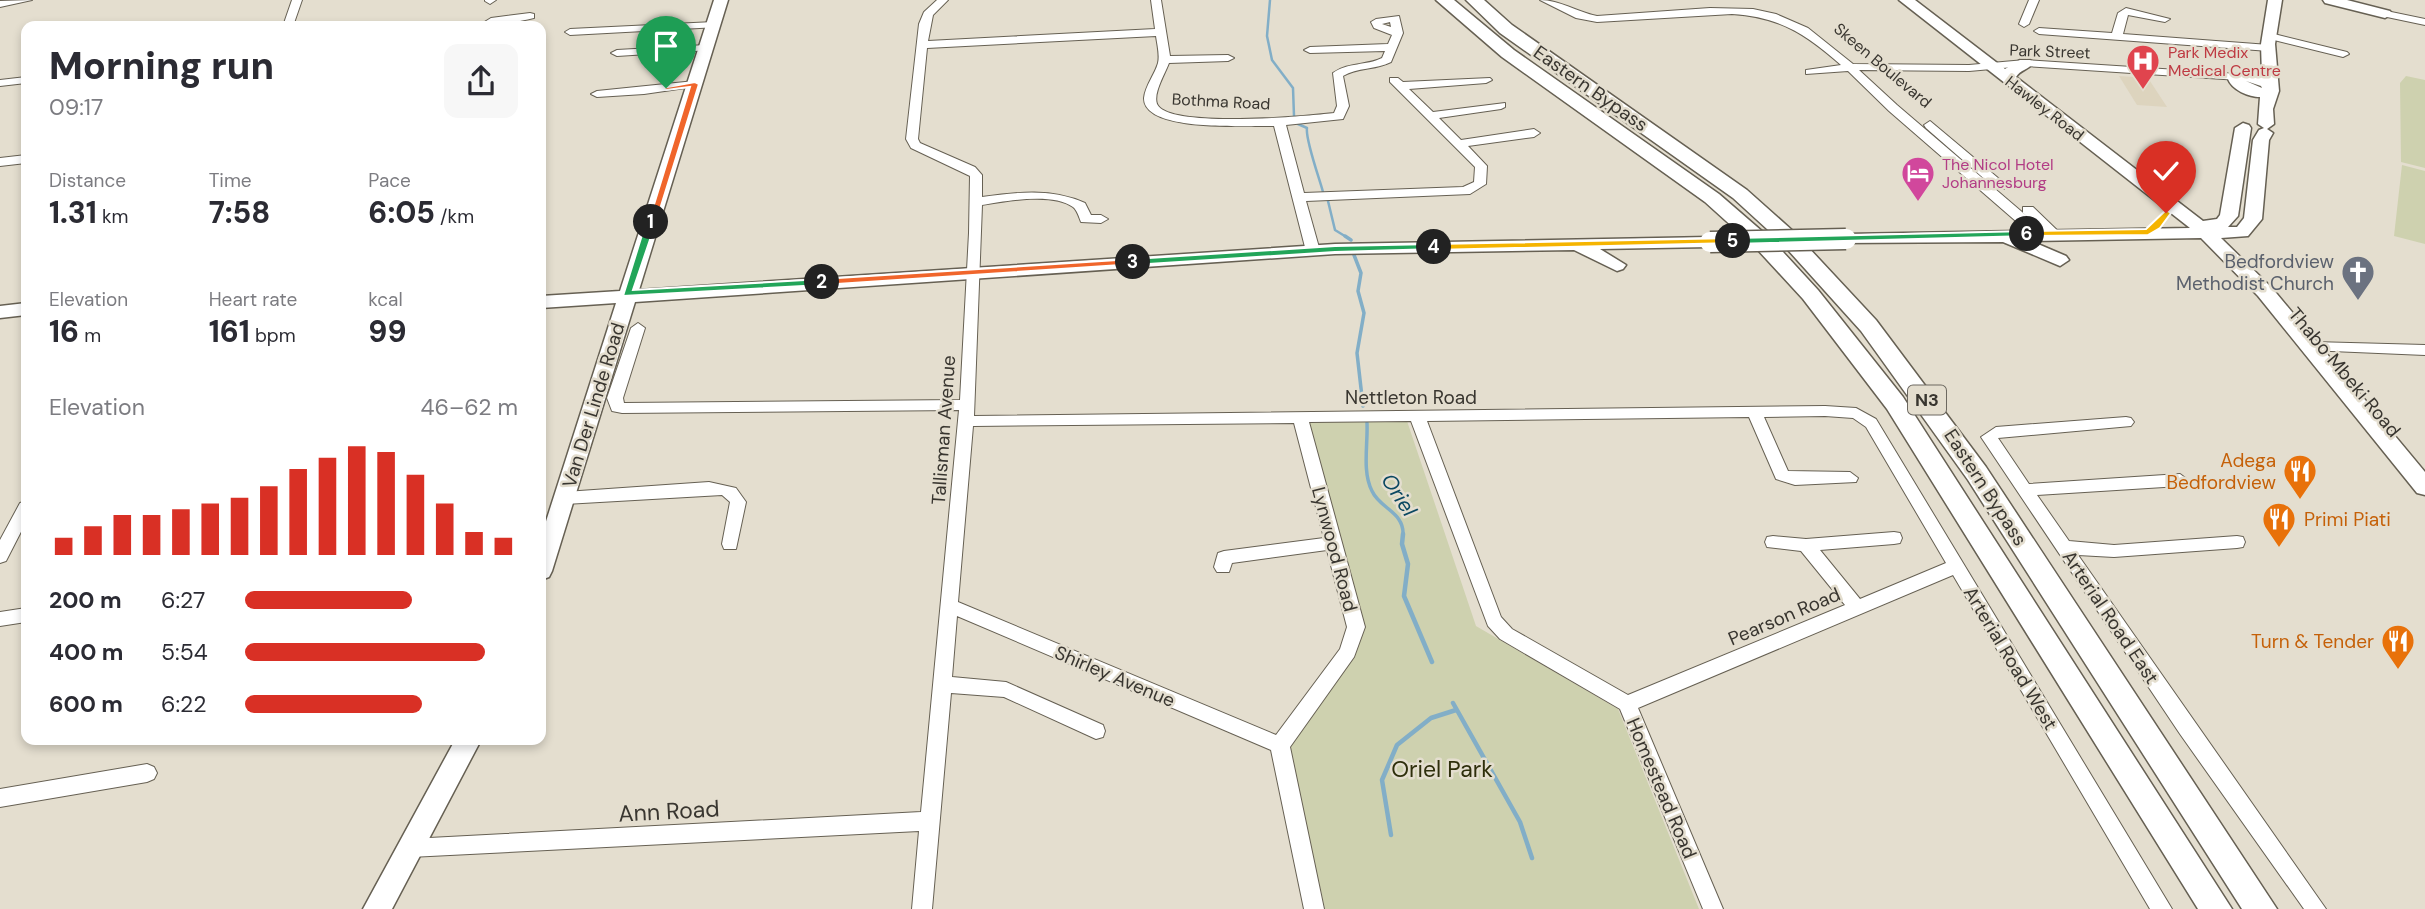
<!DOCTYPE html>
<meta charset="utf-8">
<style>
:root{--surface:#fff;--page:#f7f7f7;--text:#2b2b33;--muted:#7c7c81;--accent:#d93025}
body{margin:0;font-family:"DM Sans",sans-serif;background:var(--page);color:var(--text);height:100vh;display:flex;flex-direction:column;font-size:26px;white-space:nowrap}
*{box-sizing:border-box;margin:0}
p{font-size:23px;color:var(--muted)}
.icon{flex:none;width:38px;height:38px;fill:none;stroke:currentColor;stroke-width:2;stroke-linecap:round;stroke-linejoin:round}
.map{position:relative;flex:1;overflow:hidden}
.sheet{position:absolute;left:21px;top:21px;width:525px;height:724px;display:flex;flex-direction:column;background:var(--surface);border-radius:14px;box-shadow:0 4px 10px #0003}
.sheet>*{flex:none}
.pin{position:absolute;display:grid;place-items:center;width:60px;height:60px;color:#fff;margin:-72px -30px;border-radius:50% 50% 50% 0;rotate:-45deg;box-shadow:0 0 7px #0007}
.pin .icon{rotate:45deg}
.km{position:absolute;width:35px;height:35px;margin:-18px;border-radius:50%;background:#222;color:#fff;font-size:19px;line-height:35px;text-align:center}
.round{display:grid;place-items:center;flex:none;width:74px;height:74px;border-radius:14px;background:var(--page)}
.head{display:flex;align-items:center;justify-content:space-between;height:119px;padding:0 28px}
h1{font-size:38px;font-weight:800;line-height:52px}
.stats{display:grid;grid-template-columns:repeat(3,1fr);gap:10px;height:119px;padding:7px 28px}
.stats div{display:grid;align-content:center}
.stats b{font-size:30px;font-weight:800}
.stats small{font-size:19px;font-weight:400}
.stats p{font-size:19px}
.chart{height:196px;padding:14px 28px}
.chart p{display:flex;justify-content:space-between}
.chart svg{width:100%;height:126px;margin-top:7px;stroke:var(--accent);stroke-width:6}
ul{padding:0 28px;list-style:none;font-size:23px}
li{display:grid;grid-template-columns:112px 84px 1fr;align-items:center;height:52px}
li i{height:18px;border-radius:9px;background:var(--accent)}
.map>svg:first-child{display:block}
</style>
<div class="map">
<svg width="2425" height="909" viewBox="0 0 2425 909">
<rect width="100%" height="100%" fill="#e4decf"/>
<path fill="#ddd4be" d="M 2119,76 L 2148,78 L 2167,107 L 2137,105 Z"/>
<path fill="#ced1af" d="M 2406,76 L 2425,80 L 2425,168 L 2401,162 L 2400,83 Z
M 2402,165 L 2425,171 L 2425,244 L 2394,236 Z
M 1306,419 L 1407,421 L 1476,626 L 1618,709 L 1699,909 L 1325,909 L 1289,746 L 1364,632 Z"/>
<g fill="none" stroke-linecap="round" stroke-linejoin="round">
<path stroke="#82aec7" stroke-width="2.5" d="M 1270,0 L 1267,36 L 1272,60 L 1293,88 L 1294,116
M 1298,124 L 1307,128 C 1305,139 1319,177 1323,192
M 1328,201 L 1335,230 L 1348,238"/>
<path stroke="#82aec7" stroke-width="3.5" d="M 1345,236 L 1351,240
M 1354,255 L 1361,273 L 1358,291 L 1364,313 L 1357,353 L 1363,406
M 1367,423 C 1368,444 1362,472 1372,491 C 1380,509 1405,512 1403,536"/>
<path stroke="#82aec7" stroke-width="4.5" d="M 1403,534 L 1402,544 L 1408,564 L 1404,596 L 1432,662
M 1453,703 L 1520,822 L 1532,858
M 1391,835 L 1382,780 L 1397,745 L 1431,718 L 1456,710"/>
<defs>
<path id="minor" d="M 32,0 L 0,7 L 0,1 Z
M 292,0 L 302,0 L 293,26 L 283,26 Z
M 496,0 L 490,4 L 485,1 L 485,0 Z
M 937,0 L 948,0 L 933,15 L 928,41 L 1155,29 L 1151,0 L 1161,0 L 1170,56 L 1228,55 L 1234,58 L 1228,61 L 1169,63 C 1165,74 1153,93 1157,104 C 1168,129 1308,116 1334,113 L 1337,106 L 1333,73 C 1348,62 1366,66 1382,58 L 1385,51 L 1310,53 L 1304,50 L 1310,47 L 1388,44 L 1392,35 L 1374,28 L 1371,22 L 1376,19 L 1399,16 L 1403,33 L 1391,62 C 1376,70 1357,67 1343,76 L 1349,106 L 1343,119 L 1286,125 L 1304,193 L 1463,187 L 1474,182 L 1475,167 L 1390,82 L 1390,78 L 1398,78 L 1403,82 L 1490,78 L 1492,80 L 1486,83 L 1409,89 L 1433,112 L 1505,103 L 1505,107 L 1501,109 L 1439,118 L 1461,140 L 1534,129 L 1540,133 L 1534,137 L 1468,146 L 1487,166 L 1486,184 L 1470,194 L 1306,201 L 1320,251 L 1313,255 L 1306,251 L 1274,126 C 1250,125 1143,133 1144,98 C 1145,86 1155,74 1158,63 C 1160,55 1157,44 1156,36 L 927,48 L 918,139 L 920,143 L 975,167 L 982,175 L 982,197 C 1017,192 1052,188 1085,203 L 1091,215 L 1101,215 L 1108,219 L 1101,223 L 1081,222 C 1079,217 1077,210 1073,207 C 1053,192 1005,201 982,205 L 974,416 L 1825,406 L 1856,408 L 1876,419 L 2172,909 L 2150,909 L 1953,575 L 1638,708 L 1723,909 L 1703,909 L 1620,709 L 1500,639 L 1488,626 L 1411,421 L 1309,422 L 1365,627 L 1354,657 L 1290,747 L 1324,909 L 1304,909 L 1271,750 L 957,616 L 952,677 L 1006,682 L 1103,725 L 1105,731 L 1103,737 L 1096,739 L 1004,697 L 951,693 L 932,909 L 912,909 L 919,831 L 410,857 L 403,855 L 400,848 L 403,841 L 410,839 L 921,812 L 959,410 L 622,413 L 612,411 L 607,398 L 631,328 L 638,323 L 645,328 L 623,398 L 624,403 L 960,400 L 969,233 L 970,176 L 911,148 L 906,139 L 919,24 L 924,12 ZM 1390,22 L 1391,27 L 1382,24 ZM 1825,416 L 1853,418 L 1866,427 L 1946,563 L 1860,599 L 1820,550 L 1894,544 L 1900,543 L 1902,538 L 1900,533 L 1894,532 L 1806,539 L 1773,536 L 1767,537 L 1765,542 L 1767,547 L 1801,551 L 1845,605 L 1628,695 L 1512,629 L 1501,617 L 1427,421 L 1749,417 L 1776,479 L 1795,485 L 1856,482 L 1858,478 L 1850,472 L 1788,471 L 1764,417 ZM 1294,423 L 1324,538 L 1224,551 L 1218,553 L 1214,567 L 1217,572 L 1229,572 L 1232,563 L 1327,550 L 1347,627 L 1340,649 L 1276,735 L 958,602 L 973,426 Z
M 1540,0 C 1560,0 1577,12 1597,16 L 1710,8 L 1753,9 L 1776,14 L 1808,28 L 1853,64 L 1969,65 L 2025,60 L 2239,74 L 2245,77 L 2239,80 L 2025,66 L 1969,71 L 1859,70 L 1897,105 L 2036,224 L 2023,213 L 2023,207 L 2033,207 L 2061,234 L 2054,238 L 2044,231 L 2043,236 L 2033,236 L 1889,111 L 1848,71 L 1806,74 L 1806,70 L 1841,65 C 1806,34 1780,17 1732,14 L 1597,22 L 1576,18 Z
M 2029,0 L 2039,0 L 2029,24 L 2024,27 L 2019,24 Z
M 2126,8 L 2170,19 L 2165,22 L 2128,15 L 2123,34 L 2269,45 L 2275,48 L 2269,51 L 2039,34 L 2034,31 L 2039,28 L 2112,33 L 2118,13 Z
M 2372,8 L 2425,19 L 2425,25 L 2368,13 L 2367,11 Z
M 530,13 L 534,14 L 534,18 C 516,22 495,27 478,26 L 491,18 Z
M 714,22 L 718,23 L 718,27 L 570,35 L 565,32 L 570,29 Z
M 2270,33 L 2347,52 L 2349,54 L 2343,57 L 2266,38 L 2266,34 Z
M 706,45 L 710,46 L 710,50 L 617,56 L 611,53 L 617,50 Z
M 26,77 L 26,83 L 0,86 L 0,80 Z
M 695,81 L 701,84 L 699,86 L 644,94 L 597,97 L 591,94 L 597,91 Z
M 1930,121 L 2004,183 L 2004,189 L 1996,189 L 1926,128 L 1924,125 Z
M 26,155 L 26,163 L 0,166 L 0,158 Z
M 2313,342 L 2425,345 L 2425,355 L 2308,350 L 2306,347 Z
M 2126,417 L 2131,418 L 2134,422 L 2131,426 L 1998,438 L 2029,484 L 2180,474 L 2188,480 L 2180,486 L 2037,495 L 2069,541 L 2114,545 L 2237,536 L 2243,537 L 2245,542 L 2243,547 L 2237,548 L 2114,557 L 2078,555 L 2326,909 L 2304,909 L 2180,734 L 1981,437 L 1996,427 Z
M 709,482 L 736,488 L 746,502 L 736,549 L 724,549 L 722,544 L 730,502 L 722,495 L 565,504 L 559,502 L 557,498 L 559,494 L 565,492 Z
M 26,501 L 26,522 L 6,561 L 0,563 L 0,540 L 20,503 Z
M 26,608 L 26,622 L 0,626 L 0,612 Z
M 147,764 L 154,767 L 157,773 L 154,779 L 147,782 L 0,807 L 0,789 Z"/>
<path id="major" d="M 714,0 L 728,0 L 639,290 L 1335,244 L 1710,237 L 1719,242 L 1710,247 L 1600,249 L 1626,265 L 1623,269 L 1617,271 L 1574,250 L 1335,254 L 635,302 L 552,571 L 549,577 L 541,580 L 541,537 L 616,303 L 541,308 L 541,296 L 620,291 Z
M 1899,0 L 1915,0 L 2005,69 L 2020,60 L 2030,60 L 2033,63 C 2028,70 2020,70 2016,77 L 2203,221 L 2217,219 L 2220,215 L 2235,128 L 2243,123 L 2249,125 L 2251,128 L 2238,216 L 2228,227 L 2237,227 L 2244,218 L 2253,140 L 2259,130 L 2264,128 L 2258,124 L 2260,97 C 2249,97 2232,90 2228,79 L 2246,71 L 2262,76 L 2261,44 L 2268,0 L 2282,0 L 2275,44 L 2279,91 L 2273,109 L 2274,124 L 2267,129 L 2273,133 L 2269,140 L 2262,219 L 2248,236 L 2221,238 L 2272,288 L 2425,472 L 2425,495 L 2417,493 L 2258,296 L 2201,238 L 2031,241 L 2066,256 L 2069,260 L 2060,266 L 2003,242 L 1840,243 L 1837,239 L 1846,234 L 2190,228 ZM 2246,81 L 2261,86 L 2262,88 Z
M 2323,0 L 2347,0 L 2390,11 L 2392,14 L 2385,18 L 2325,3 Z
M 26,303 L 26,315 L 0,318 L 0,306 Z
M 455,740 L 481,740 L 392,909 L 363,909 Z"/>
<path id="highway" d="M 1436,0 L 1454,0 L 1514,50 L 1719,194 L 1771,239 L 1818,290 L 1903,397 L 2232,909 L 2198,909 L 1887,409 L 1803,299 L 1756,248 L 1705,202 L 1502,57 Z
M 1466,0 L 1484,0 L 1512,25 L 1747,190 L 1793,231 L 1876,320 L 1986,467 L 2277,909 L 2242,909 L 1968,480 L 1861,331 L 1779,240 L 1733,198 L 1500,33 Z"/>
</defs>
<use href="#minor" stroke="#666053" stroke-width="2"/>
<use href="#major" stroke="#666053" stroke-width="3"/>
<use href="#highway" stroke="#666053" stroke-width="3"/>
<use href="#minor" fill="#fff" fill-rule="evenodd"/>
<use href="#major" fill="#fff" fill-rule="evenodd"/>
<use href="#highway" fill="#fff" fill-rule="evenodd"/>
<defs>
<path id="major-bridge" d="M 1710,242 L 1846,239"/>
</defs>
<use href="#major-bridge" stroke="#666053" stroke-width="23" stroke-linecap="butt"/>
<use href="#major-bridge" stroke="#fff" stroke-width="20"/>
</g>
<path fill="#f0652b" stroke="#fff" stroke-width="2" d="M 695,82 L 699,84 L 656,222 L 648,224 L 690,87 L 666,90 L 662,88 Z"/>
<path fill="#22a559" stroke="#fff" stroke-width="2" d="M 651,219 L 656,222 L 633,290 L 822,279 L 827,282 L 822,285 L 623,296 L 646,222 Z"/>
<path fill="#f0652b" stroke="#fff" stroke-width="2" d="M 1133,259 L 1138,262 L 1136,264 L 822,285 L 817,282 L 822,279 Z"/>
<path fill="#22a559" stroke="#fff" stroke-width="2" d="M 1434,244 L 1439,247 L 1437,249 L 1335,252 L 1133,265 L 1128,262 L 1133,259 L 1335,246 Z"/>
<path fill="#f5b400" stroke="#fff" stroke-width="2" d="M 1733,238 L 1736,239 L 1736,243 L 1434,250 L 1429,247 L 1434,244 Z"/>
<path fill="#22a559" stroke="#fff" stroke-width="2" d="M 2027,231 L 2032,234 L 2030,236 L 1733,244 L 1728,241 L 1733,238 Z"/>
<path fill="#f5b400" stroke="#fff" stroke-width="2" d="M 2166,210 L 2171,213 L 2160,228 L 2148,235 L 2027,236 L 2022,234 L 2027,231 L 2146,229 Z"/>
<defs>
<symbol id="hospital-pin" viewBox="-11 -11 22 30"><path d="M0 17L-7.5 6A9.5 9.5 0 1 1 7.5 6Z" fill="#e0444e" stroke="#e4decf"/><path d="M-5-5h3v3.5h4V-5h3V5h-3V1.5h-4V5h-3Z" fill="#fff"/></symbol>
<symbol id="hotel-pin" viewBox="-11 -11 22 30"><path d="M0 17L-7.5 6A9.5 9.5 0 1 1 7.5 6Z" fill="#d1479c" stroke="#e4decf"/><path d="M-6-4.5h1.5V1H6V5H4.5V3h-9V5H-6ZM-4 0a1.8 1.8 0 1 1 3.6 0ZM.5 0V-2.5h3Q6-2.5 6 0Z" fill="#fff"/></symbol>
<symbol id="church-pin" viewBox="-11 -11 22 30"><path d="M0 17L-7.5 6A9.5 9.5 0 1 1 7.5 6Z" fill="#6b7280" stroke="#e4decf"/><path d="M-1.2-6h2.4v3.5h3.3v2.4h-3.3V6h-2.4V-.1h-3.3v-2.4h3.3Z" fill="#fff"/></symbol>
<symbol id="restaurant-pin" viewBox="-11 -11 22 30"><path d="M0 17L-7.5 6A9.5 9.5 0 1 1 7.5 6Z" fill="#e8710a" stroke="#e4decf"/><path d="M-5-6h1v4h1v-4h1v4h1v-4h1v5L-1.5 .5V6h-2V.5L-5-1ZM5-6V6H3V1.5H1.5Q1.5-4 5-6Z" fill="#fff"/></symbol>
</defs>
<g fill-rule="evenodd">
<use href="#hospital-pin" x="2124" y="42" width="38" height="52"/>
<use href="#hotel-pin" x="1899" y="154" width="38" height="52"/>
<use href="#church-pin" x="2339" y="253" width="38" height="52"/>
<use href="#restaurant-pin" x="2281" y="452" width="38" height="52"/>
<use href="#restaurant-pin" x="2260" y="500" width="38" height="52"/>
<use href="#restaurant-pin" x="2379" y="622" width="38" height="52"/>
</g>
<g text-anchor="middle" stroke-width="5" stroke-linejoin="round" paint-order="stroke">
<g font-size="16" fill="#393630" stroke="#e4decf">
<text transform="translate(2050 51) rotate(2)" y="6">Park Street</text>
<text transform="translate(1883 65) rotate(40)" y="6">Skeen Boulevard</text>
<text transform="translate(1221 101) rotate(3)" y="6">Bothma Road</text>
<text transform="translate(2045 108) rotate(38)" y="6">Hawley Road</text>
</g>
<g font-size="16" fill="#be3a42" stroke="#e4decf" text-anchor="start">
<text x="2168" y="58">Park Medix<tspan x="2168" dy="18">Medical Centre</tspan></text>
</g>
<g font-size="16" fill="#b23c85" stroke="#e4decf" text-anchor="start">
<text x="1942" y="170">The Nicol Hotel<tspan x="1942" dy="18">Johannesburg</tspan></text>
</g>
<rect fill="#e4decf" stroke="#6c6860" stroke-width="2" x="1908" y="385.5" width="38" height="29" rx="5"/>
<g font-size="18" font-weight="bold" fill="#393630">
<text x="1927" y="406">N3</text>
</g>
<g font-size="19" fill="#393630" stroke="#e4decf">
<text transform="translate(1591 88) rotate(35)" y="7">Eastern Bypass</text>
<text transform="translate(2345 372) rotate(50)" y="7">Thabo Mbeki Road</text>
<text x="1411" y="404">Nettleton Road</text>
<text transform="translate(593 405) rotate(-73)" y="7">Van Der Linde Road</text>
<text transform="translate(943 430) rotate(-86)" y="7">Tallisman Avenue</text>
<text transform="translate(1986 487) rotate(57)" y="7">Eastern Bypass</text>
<text transform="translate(1335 549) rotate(75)" y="7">Lynwood Road</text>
<text transform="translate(1784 616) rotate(-23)" y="7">Pearson Road</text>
<text transform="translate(2111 617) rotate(56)" y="7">Arterial Road East</text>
<text transform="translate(2011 658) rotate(59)" y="7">Arterial Road West</text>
<text transform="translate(1115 676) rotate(23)" y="7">Shirley Avenue</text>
<text transform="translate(1662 788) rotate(67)" y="7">Homestead Road</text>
</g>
<g font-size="19" fill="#5b616d" stroke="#e4decf" text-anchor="end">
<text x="2334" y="268">Bedfordview<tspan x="2334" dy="22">Methodist Church</tspan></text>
</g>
<g font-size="19" fill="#c56008" stroke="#e4decf" text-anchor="end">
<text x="2276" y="467">Adega<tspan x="2276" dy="22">Bedfordview</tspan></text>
<text x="2304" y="526" text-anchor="start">Primi Piati</text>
<text x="2374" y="648">Turn &amp; Tender</text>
</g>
<g font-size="21" font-style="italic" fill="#0b4861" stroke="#e4decf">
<text transform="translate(1399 495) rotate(57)" y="7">Oriel</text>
</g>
<g font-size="23" fill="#2e2f0b" stroke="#e4decf">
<text x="1442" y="777">Oriel Park</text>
</g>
<g font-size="23" fill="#393630" stroke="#e4decf">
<text transform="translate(669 811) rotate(-3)" y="8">Ann Road</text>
</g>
</g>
</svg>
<div class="pin" style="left:666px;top:88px;background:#1e9e55"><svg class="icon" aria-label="arrive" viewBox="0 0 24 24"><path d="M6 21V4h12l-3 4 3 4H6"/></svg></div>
<div class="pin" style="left:2166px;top:213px;background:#d93025"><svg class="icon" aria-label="check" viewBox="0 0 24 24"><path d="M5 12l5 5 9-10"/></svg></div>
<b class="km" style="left:651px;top:222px">1</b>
<b class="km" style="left:822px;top:282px">2</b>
<b class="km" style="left:1133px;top:262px">3</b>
<b class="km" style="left:1434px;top:247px">4</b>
<b class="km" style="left:1733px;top:241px">5</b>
<b class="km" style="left:2027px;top:234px">6</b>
<section class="sheet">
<div class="head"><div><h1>Morning run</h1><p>09:17</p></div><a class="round"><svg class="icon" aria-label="share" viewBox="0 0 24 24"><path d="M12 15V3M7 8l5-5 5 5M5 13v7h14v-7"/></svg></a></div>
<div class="stats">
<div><p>Distance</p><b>1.31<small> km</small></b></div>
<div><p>Time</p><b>7:58</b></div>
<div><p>Pace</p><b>6:05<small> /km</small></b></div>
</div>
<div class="stats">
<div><p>Elevation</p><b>16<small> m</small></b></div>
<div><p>Heart rate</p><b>161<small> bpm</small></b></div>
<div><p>kcal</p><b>99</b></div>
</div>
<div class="chart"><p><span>Elevation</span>46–62 m</p>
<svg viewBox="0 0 160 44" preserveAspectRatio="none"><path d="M5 44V38M15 44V34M25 44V30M35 44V30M45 44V28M55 44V26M65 44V24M75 44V20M85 44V14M95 44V10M105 44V6M115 44V8M125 44V16M135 44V26M145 44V36M155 44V38"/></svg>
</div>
<ul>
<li><b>200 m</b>6:27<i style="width:61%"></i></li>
<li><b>400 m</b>5:54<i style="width:88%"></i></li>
<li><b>600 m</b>6:22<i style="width:65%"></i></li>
</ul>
</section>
</div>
